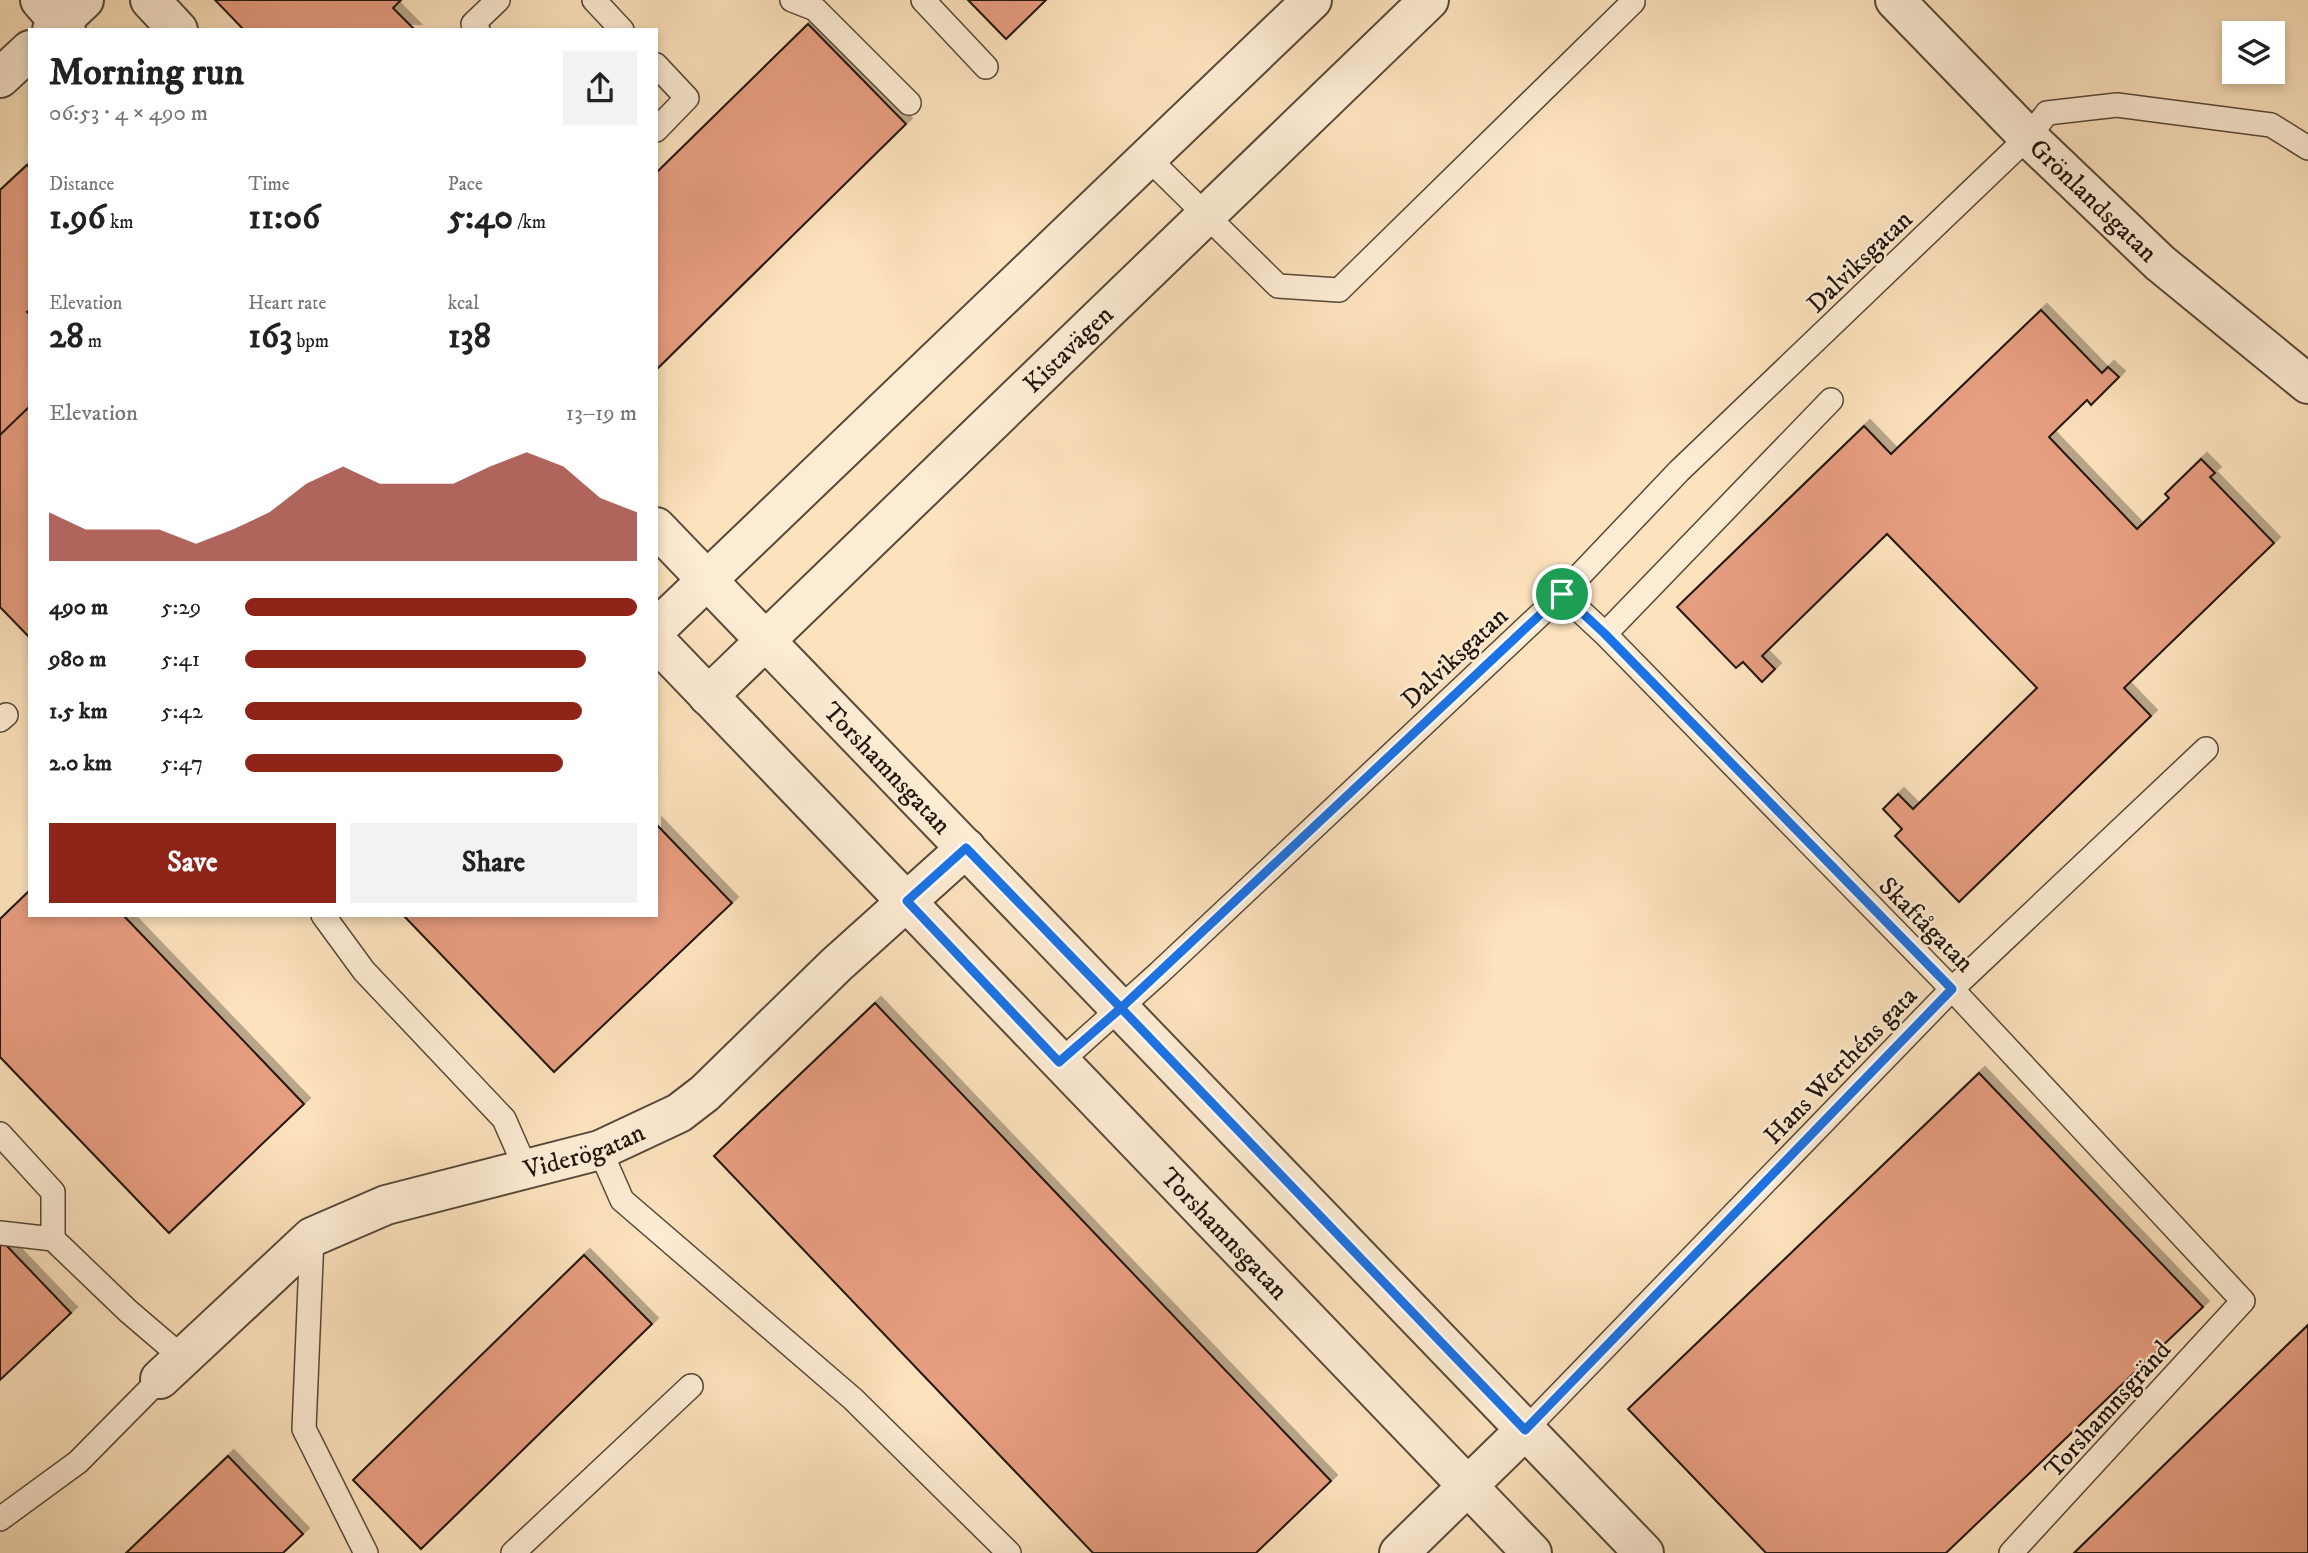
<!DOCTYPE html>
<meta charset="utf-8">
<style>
:root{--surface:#fff;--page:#f2f2f2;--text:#222;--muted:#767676;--accent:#8f2418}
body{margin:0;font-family:"IM FELL DW Pica",serif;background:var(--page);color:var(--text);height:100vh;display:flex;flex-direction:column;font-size:26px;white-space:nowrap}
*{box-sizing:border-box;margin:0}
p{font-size:23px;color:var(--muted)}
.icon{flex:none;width:38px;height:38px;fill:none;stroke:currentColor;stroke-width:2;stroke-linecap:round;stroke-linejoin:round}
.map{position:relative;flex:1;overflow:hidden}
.sheet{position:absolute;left:28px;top:28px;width:630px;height:889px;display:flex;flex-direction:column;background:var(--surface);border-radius:0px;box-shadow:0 4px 10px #0003}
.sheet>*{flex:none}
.buttons{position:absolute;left:2222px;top:21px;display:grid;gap:14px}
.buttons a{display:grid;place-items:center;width:63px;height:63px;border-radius:0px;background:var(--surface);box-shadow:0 4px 10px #0003;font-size:35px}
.pin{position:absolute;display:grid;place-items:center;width:60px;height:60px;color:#fff;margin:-30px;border:4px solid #fff;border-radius:50%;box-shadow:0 2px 7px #0007}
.round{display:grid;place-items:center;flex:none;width:74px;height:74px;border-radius:0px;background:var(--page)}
.headline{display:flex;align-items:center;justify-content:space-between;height:119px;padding:0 21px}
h1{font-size:38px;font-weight:700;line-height:52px}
.figures{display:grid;grid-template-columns:repeat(3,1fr);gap:10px;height:119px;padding:7px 21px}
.figures div{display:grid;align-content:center}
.figures b{font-size:35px;font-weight:700}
.figures small{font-size:19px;font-weight:400}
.figures p{font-size:19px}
.chart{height:196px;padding:14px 21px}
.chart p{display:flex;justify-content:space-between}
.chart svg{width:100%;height:126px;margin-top:7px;fill:var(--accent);opacity:.7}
.action{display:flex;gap:14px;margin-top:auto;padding:14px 21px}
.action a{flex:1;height:80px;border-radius:0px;background:var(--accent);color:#fff;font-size:28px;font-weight:700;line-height:80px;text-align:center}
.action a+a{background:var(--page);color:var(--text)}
ul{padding:0 21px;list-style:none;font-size:23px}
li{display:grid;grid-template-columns:112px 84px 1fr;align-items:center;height:52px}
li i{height:18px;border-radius:9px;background:var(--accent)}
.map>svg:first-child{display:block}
</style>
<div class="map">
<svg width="2308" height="1553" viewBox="0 0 2308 1553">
<defs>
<filter id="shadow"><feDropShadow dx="6" dy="-6" stdDeviation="0" flood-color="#0004"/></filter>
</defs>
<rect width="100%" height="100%" fill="#fce2bd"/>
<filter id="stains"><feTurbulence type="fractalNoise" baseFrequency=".00286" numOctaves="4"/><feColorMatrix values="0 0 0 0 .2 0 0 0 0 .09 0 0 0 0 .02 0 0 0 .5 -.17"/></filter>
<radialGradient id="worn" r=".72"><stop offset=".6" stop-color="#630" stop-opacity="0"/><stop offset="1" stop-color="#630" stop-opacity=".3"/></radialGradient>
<path fill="#e79d80" stroke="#20150c" stroke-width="2" filter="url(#shadow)" d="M 215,0 L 401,0 L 393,8 L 415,30 L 244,30 Z
M 968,0 L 1046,0 L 1006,39 Z
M 808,24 L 906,124 L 656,370 L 656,173 Z
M 27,165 L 30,168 L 30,310 L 27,312 L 30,315 L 30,406 L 0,435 L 0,190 Z
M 2041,310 L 2102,373 L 2108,367 L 2119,377 L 2091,405 L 2087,400 L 2049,437 L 2137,529 L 2169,498 L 2165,494 L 2201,459 L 2215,473 L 2210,477 L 2274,543 L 2124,688 L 2151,716 L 1959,902 L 1895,836 L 1902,829 L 1883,809 L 1898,794 L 1913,809 L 2037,688 L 1887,534 L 1762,656 L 1775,669 L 1762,682 L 1743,662 L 1736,668 L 1677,607 L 1864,426 L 1891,454 Z
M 30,406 L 30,638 L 0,607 L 0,435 Z
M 656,824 L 732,903 L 554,1072 L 403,915 L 656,915 Z
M 30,890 L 30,915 L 123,915 L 304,1104 L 169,1233 L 0,1057 L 0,919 Z
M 875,1003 L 1331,1481 L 1256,1553 L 1093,1553 L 714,1156 Z
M 1979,1073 L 2203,1307 L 1946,1553 L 1766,1553 L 1628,1409 Z
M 4,1243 L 71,1313 L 0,1380 L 0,1246 Z
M 584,1255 L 652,1324 L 421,1549 L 353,1480 Z
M 2308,1325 L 2308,1553 L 2074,1553 L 2282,1350 Z
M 228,1456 L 303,1534 L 283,1553 L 126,1553 Z"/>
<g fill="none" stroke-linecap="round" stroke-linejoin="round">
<defs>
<path id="service" d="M 594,0 L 622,30
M 792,0 L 815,9 L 909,103
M 923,0 L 986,67
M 478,30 L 473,24 L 498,0
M 656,65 L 687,98 L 656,130
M 1148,158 L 1278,286 L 1339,290 L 1633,2
M 1562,594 L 1605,634 L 1952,989 L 2243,1301 L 2011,1553
M 1605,634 L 1831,400
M 0,720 L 6,715
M 323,915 L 364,971 L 504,1119 L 526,1169
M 1060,1062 L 1159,973 L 1562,594 L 1679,471 L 2028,137 L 2047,113 L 2117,105 L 2271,125 L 2308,148
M 0,1134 L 53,1192 L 53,1239
M 600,1150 L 622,1200 L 853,1399 L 1009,1553
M 0,1233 L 53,1239 L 128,1311 L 183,1358
M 312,1237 L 304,1429 L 366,1553
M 1525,1430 L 1952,989 L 2206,749
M 0,1519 L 78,1462 L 160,1379
M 513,1553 L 691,1386"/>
<g id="minor">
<path id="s1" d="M 1895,0 L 2028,137 L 2160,263 L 2308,384"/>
<path d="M 52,30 L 84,0"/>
<path d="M 0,78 L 30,50"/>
<path id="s2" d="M 160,1379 L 312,1237 L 386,1205 L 600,1150 L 679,1113 L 705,1093 L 836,965 L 966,848"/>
<path d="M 1399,1553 L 1525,1430"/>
</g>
<g id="tertiary">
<path d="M 40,0 L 66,30"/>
<path d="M 150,0 L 178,30"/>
<path id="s3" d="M 656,527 L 1644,1553"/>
<path d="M 656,629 L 1312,0"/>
<path id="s4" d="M 656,641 L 1532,1553"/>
<path id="s5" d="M 708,696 L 1429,0"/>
</g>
</defs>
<use href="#service" stroke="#574838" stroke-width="26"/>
<use href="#minor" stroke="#574838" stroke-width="42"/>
<use href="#tertiary" stroke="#574838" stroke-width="42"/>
<use href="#service" stroke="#fdecd4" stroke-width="23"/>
<use href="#minor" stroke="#fdecd4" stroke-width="38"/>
<use href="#tertiary" stroke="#fdecd4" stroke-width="38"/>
</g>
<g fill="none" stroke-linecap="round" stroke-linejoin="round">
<defs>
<path id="route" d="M 1562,594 L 1121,1008 L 966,848 L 907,901 L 1059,1062 L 1121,1008 L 1525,1430 L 1952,989 L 1605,634 L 1562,594"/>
</defs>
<use href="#route" stroke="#fff" stroke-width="14"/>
<use href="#route" stroke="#1a73e8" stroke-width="9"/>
</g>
<g text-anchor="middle" stroke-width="5" stroke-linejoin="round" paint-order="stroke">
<g font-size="26" fill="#20150c" stroke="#fdecd4">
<text dy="9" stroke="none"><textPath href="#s1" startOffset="282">Grönlandsgatan</textPath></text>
<text transform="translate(1859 261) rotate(-44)" y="9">Dalviksgatan</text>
<text dy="9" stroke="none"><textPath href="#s5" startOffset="500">Kistavägen</textPath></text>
<text transform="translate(1454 657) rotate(-43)" y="9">Dalviksgatan</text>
<text dy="9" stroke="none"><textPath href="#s3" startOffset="334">Torshamnsgatan</textPath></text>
<text transform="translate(1927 924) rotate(45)" y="9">Skaftågatan</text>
<text transform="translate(1840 1065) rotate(-46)" y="9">Hans Werthéns gata</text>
<text dy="9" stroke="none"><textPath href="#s2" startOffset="494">Viderögatan</textPath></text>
<text dy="9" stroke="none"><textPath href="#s4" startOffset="821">Torshamnsgatan</textPath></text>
<text transform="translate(2107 1409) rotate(-48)" y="9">Torshamnsgränd</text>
</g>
</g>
<rect width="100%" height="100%" filter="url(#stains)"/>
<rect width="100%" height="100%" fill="url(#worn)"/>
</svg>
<div class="buttons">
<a><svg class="icon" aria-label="layers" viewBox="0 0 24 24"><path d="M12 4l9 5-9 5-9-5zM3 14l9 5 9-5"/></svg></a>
</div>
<div class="pin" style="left:1562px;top:594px;background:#1e9e55"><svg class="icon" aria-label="arrive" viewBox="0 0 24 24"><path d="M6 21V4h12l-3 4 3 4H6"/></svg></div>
<section class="sheet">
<div class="headline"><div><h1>Morning run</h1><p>06:53 · 4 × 490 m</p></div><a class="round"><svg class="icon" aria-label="share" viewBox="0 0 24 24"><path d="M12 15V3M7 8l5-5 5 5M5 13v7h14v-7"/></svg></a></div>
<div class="figures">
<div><p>Distance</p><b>1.96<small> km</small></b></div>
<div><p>Time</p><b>11:06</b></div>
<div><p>Pace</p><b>5:40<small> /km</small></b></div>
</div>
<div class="figures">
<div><p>Elevation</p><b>28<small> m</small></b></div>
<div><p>Heart rate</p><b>163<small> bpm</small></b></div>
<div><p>kcal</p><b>138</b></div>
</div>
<div class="chart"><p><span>Elevation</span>13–19 m</p>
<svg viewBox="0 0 160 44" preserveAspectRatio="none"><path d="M0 44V27L10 33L20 33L30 33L40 38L50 33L60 27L70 17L80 11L90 17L100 17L110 17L120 11L130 6L140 11L150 22L160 27V44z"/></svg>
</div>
<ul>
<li><b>490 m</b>5:29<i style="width:100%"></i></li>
<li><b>980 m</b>5:41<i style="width:87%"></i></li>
<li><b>1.5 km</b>5:42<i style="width:86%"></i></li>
<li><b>2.0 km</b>5:47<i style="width:81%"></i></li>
</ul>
<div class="action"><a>Save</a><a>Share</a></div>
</section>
</div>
